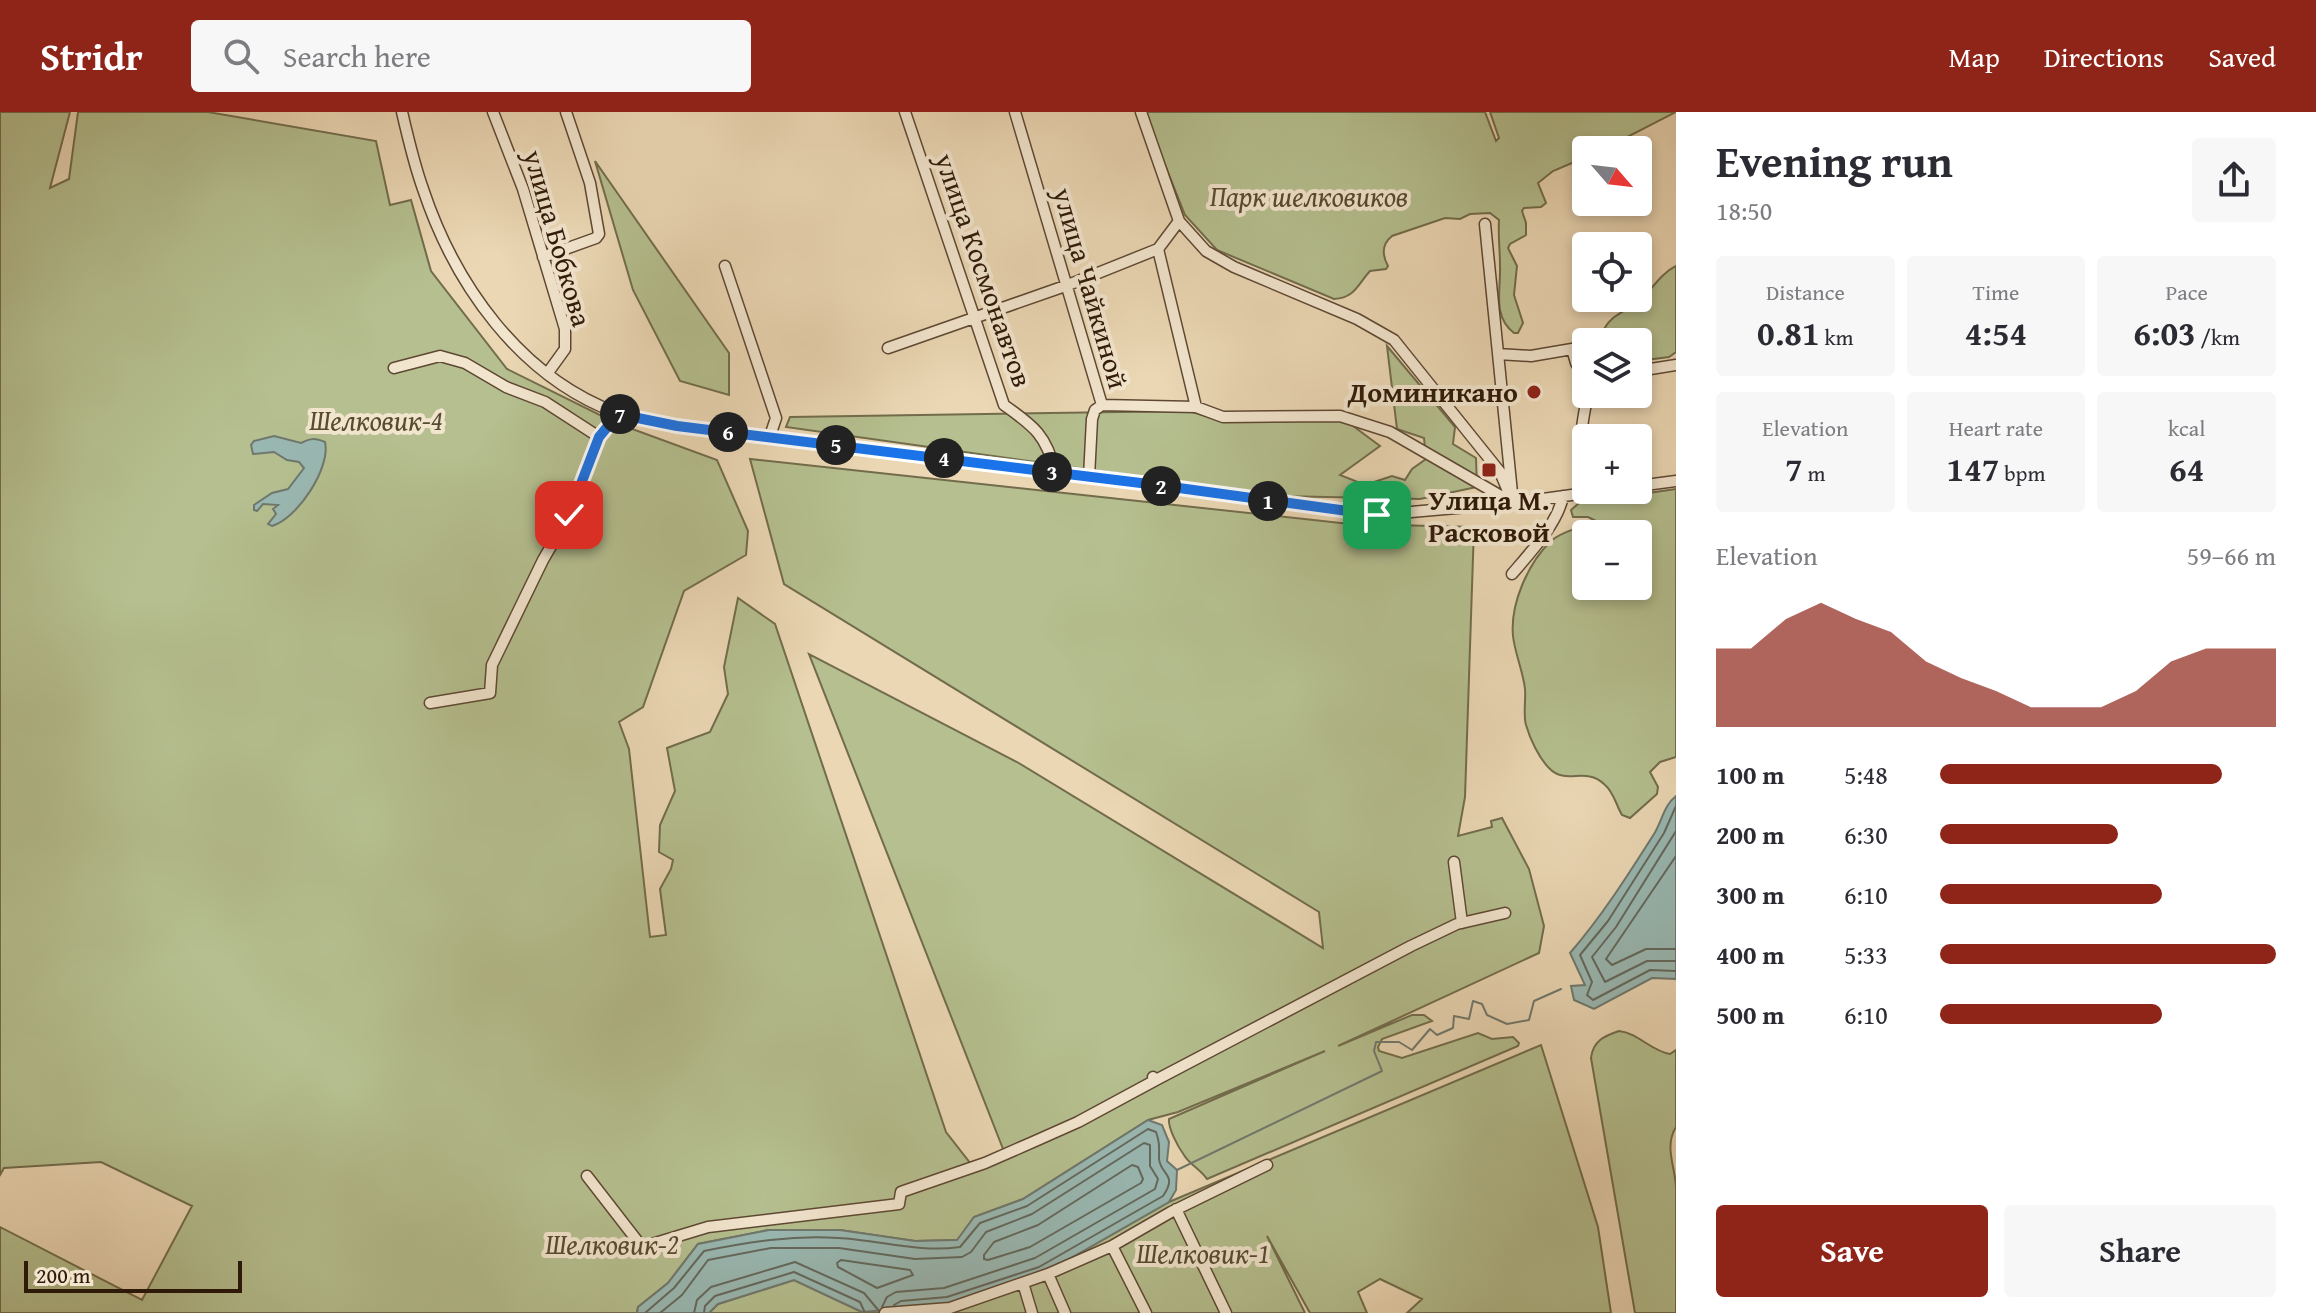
<!DOCTYPE html>
<meta charset="utf-8">
<style>
:root{--surface:#fff;--page:#f7f7f7;--text:#2b2b33;--muted:#7c7c81;--accent:#8f2418}
body{margin:0;font-family:"Gentium Book Plus",serif;background:var(--page);color:var(--text);height:100vh;display:flex;flex-direction:column;font-size:30px;white-space:nowrap}
*{box-sizing:border-box;margin:0}
p{font-size:26px;color:var(--muted)}
.icon{flex:none;width:44px;height:44px;fill:none;stroke:currentColor;stroke-width:2;stroke-linecap:round;stroke-linejoin:round}
.map{position:relative;flex:1;overflow:hidden}
.panel{display:flex;flex-direction:column;background:var(--surface);width:640px}
.panel>*{flex:none}
.needle{width:52px;rotate:118deg}
.controls{position:absolute;left:1572px;top:24px;display:grid;gap:16px}
.controls a{display:grid;place-items:center;width:80px;height:80px;border-radius:8px;background:var(--surface);box-shadow:0 4px 12px #0003;font-size:40px}
.scale{position:absolute;left:24px;bottom:20px;width:218px;box-sizing:border-box;padding-left:8px;border:4px solid #2f1908;border-top:0;font-size:22px;line-height:28px;white-space:nowrap;color:#2f1908;-webkit-text-stroke:6px #f2e5ce;paint-order:stroke}
.pin{position:absolute;display:grid;place-items:center;width:68px;height:68px;color:#fff;margin:-34px;border-radius:16px;box-shadow:0 4px 12px #0006}
.km{position:absolute;width:40px;height:40px;margin:-20px;border-radius:50%;background:#222;color:#fff;font-size:22px;line-height:40px;text-align:center}
.round{display:grid;place-items:center;flex:none;width:84px;height:84px;border-radius:8px;background:var(--page)}
.head{display:flex;align-items:center;justify-content:space-between;height:136px;padding:0 40px}
h1{font-size:44px;font-weight:600;line-height:60px}
.stats{display:grid;grid-template-columns:repeat(3,1fr);gap:12px;height:136px;padding:8px 40px}
.stats div{display:grid;align-content:center;border-radius:8px;background:var(--page);text-align:center}
.stats b{font-size:34px;font-weight:600}
.stats small{font-size:22px;font-weight:400}
.stats p{font-size:22px}
.chart{height:224px;padding:16px 40px}
.chart p{display:flex;justify-content:space-between}
.chart svg{width:100%;height:144px;margin-top:8px;fill:var(--accent);opacity:.7}
.cta{display:flex;gap:16px;margin-top:auto;padding:16px 40px}
.cta a{flex:1;height:92px;border-radius:8px;background:var(--accent);color:#fff;font-size:32px;font-weight:600;line-height:92px;text-align:center}
.cta a+a{background:var(--page);color:var(--text)}
ul{padding:0 40px;list-style:none;font-size:26px}
li{display:grid;grid-template-columns:128px 96px 1fr;align-items:center;height:60px}
li i{height:20px;border-radius:10px;background:var(--accent)}
header{display:flex;align-items:center;gap:48px;box-sizing:border-box;height:112px;padding:0 40px;background:var(--accent);color:#fff}
header strong{font-size:38px}
nav{display:flex;gap:44px;margin-inline-start:auto;font-size:28px}
.search{width:560px;height:72px;background:var(--page);display:flex;align-items:center;gap:20px;box-sizing:border-box;padding:0 28px;border-radius:8px;color:var(--muted);font-size:30px}
main{display:flex;flex:1;min-height:0}
.map>svg:first-child{display:block}
</style>
<header>
<strong>Stridr</strong>
<div class="search"><svg class="icon" aria-label="search" viewBox="0 0 24 24"><circle cx="10" cy="10" r="6"/><path d="M15 15l6 6"/></svg>Search here</div>
<nav><a>Map</a><a>Directions</a><a>Saved</a></nav>
</header>
<main>
<div class="map">
<svg width="1676" height="1201" viewBox="0 0 1676 1201">
<rect width="100%" height="100%" fill="#ebd7b4"/>
<filter id="stains"><feTurbulence type="fractalNoise" baseFrequency=".0025" numOctaves="4"/><feColorMatrix values="0 0 0 0 .2 0 0 0 0 .09 0 0 0 0 .02 0 0 0 .5 -.17"/></filter>
<radialGradient id="worn" r=".72"><stop offset=".6" stop-color="#630" stop-opacity="0"/><stop offset="1" stop-color="#630" stop-opacity=".3"/></radialGradient>
<path fill="#b5bf8f" stroke="#726c4c" stroke-width="2" fill-rule="evenodd" d="M 0,0 L 70,0 L 50,76 L 69,67 L 78,0 L 208,0 L 376,29 L 390,93 L 411,88 L 431,159 L 507,257 L 616,311 L 717,348 L 748,419 L 746,443 L 684,479 L 643,595 L 619,610 L 629,637 L 650,825 L 666,823 L 660,777 L 671,757 L 673,748 L 659,740 L 660,713 L 675,679 L 667,636 L 710,620 L 728,582 L 724,555 L 738,486 L 775,512 L 946,1020 L 971,1052 L 1005,1042 L 809,542 L 1017,650 L 1323,836 L 1319,800 L 784,472 L 750,347 L 1350,412 L 1474,415 L 1465,685 L 1458,724 L 1492,715 L 1491,709 L 1502,706 L 1529,757 L 1544,814 L 1539,841 L 1338,934 L 1412,903 L 1424,903 L 1432,909 L 1382,927 L 1378,935 L 1379,939 L 1402,946 L 1478,921 L 1492,927 L 1513,925 L 1519,931 L 1518,934 L 1207,1067 C 1200,1057 1189,1052 1184,1043 C 1178,1035 1168,1016 1169,1007 L 1325,939 L 1178,1000 L 1148,1008 L 1023,1087 L 974,1105 L 958,1128 L 915,1129 L 840,1118 L 769,1118 L 698,1132 L 668,1171 L 638,1195 L 637,1201 L 0,1201 L 0,1115 L 142,1188 L 192,1094 L 101,1050 L 4,1056 L 0,1063 Z
M 1144,0 L 1485,0 L 1496,29 L 1499,26 L 1490,0 L 1676,0 L 1602,38 L 1586,38 L 1586,45 L 1553,59 L 1538,71 L 1546,91 L 1541,95 L 1524,96 L 1522,99 L 1526,111 L 1526,123 L 1510,132 L 1508,136 L 1517,154 L 1514,183 L 1523,211 L 1518,221 L 1514,221 C 1492,204 1501,178 1500,154 C 1500,139 1498,124 1499,108 L 1490,101 L 1470,102 L 1460,107 L 1445,106 L 1392,124 C 1382,132 1382,143 1388,154 L 1386,157 L 1370,159 C 1358,172 1355,186 1334,187 L 1217,138 L 1185,103 Z
M 595,49 L 729,241 L 729,283 L 680,269 L 633,178 Z
M 1676,154 L 1676,240 L 1669,245 L 1638,249 L 1638,230 L 1609,230 L 1604,217 C 1612,202 1627,199 1639,189 C 1652,178 1660,162 1676,154 Z
M 1387,234 L 1455,315 L 1453,332 L 1476,346 L 1477,375 L 1420,387 L 1279,384 L 786,315 L 790,305 L 1189,299 L 1222,309 L 1345,308 L 1380,334 L 1340,363 L 1365,373 L 1392,364 L 1405,368 L 1412,357 L 1426,347 L 1424,326 L 1397,317 Z
M 1676,377 L 1676,645 L 1660,650 L 1650,660 L 1658,675 L 1657,682 L 1630,706 L 1622,703 C 1616,693 1614,680 1604,672 C 1585,654 1566,674 1549,656 C 1539,646 1530,627 1526,613 C 1523,603 1526,588 1525,577 C 1523,559 1515,542 1513,524 C 1510,492 1528,451 1551,429 C 1563,418 1581,417 1594,408 L 1588,405 L 1573,405 L 1571,398 L 1579,391 ZM 1586,422 L 1638,422 L 1638,474 L 1586,474 Z
M 1619,919 C 1638,921 1651,939 1670,942 L 1676,938 L 1676,1015 C 1664,1034 1675,1054 1676,1075 C 1676,1117 1676,1159 1676,1201 L 1635,1201 L 1591,946 C 1593,929 1604,924 1619,919 Z
M 1541,933 L 1598,1115 L 1611,1201 L 1407,1201 L 1422,1187 L 1380,1167 L 1358,1180 L 1367,1201 L 1310,1201 L 1267,1124 L 1305,1201 L 709,1201 L 718,1192 L 794,1168 L 862,1200 L 1043,1162 L 1169,1090 Z"/>
<path fill="#99b8b2" stroke="#6f786e" stroke-width="2" d="M 274,324 L 301,331 C 311,326 315,326 325,330 C 331,356 297,407 272,414 L 268,412 L 276,402 L 273,397 L 278,393 L 263,392 L 257,399 L 254,398 L 254,393 L 272,381 L 288,377 L 304,356 L 299,350 L 287,348 L 274,340 L 253,342 L 251,333 L 254,329 Z
M 1676,684 L 1676,867 L 1652,866 L 1594,897 L 1574,888 L 1571,874 L 1585,873 L 1570,841 C 1602,804 1628,763 1654,722 C 1662,709 1664,693 1676,684 Z
M 1148,1008 L 1162,1013 L 1169,1030 L 1167,1049 L 1177,1058 L 1176,1078 L 1169,1090 L 1043,1162 L 948,1193 L 862,1200 L 794,1168 L 718,1192 L 709,1201 L 637,1201 L 638,1195 L 668,1171 L 698,1132 L 769,1118 L 840,1118 L 915,1129 L 957,1128 L 974,1105 L 1023,1087 Z"/>
<g fill="none" stroke-linecap="round" stroke-linejoin="round">
<path stroke="#64685d" stroke-width="2" d="M 1676,694 L 1664,721 L 1608,809 L 1580,843 L 1592,870 L 1587,883 L 1593,888 L 1650,858 L 1676,859
M 1676,719 L 1616,815 L 1592,845 L 1605,870 L 1647,849 L 1676,849
M 1676,744 L 1606,847 L 1612,853 L 1646,837 L 1676,837
M 1132,1053 L 1138,1055 L 1143,1067 L 1141,1071 L 1030,1135 L 988,1148 L 984,1147 L 984,1143 L 994,1130 L 1038,1113 Z
M 841,1148 L 910,1158 L 913,1163 L 877,1176 L 838,1155 L 837,1151 Z
M 645,1201 L 674,1176 L 704,1139 C 749,1130 792,1123 838,1126 C 880,1128 918,1141 960,1135 L 980,1111 L 1027,1094 L 1148,1017 L 1156,1020 C 1160,1031 1159,1036 1159,1047 C 1161,1064 1178,1062 1163,1084 L 1039,1155 L 947,1185 L 901,1189 L 894,1193
M 660,1201 L 682,1183 L 708,1148 L 771,1136 L 839,1136 L 915,1147 L 962,1145 L 971,1140 L 986,1120 L 1032,1102 L 1144,1031 L 1150,1033 L 1150,1054 L 1158,1067 L 1155,1077 L 1035,1146 L 944,1176 L 896,1180 L 887,1185 L 882,1195
M 694,1201 L 697,1188 L 711,1175 L 795,1150 L 864,1181 L 879,1199
M 704,1201 L 705,1194 L 715,1184 L 794,1160 L 860,1190 L 865,1201"/>
<path stroke="#6f786e" stroke-width="2" d="M 1177,1058 L 1382,959 L 1374,939 L 1376,930 L 1399,930 L 1412,938 L 1430,917 L 1437,923 L 1453,916 L 1454,904 L 1469,907 L 1473,889 L 1482,892 L 1487,903 L 1507,912 L 1529,908 L 1534,889 L 1561,877"/>
<defs>
<path id="minor" d="M 402,0 C 408,26 414,52 423,77 C 455,173 520,265 617,301 C 636,308 658,310 677,314 L 1157,373 L 1377,403 L 1513,391 L 1608,378
M 493,0 L 523,77 L 565,217 L 565,237 L 547,262
M 905,0 L 1004,293 C 1034,314 1047,324 1055,360
M 1015,0 L 1102,293 L 1095,298 L 1092,307 L 1089,365
M 1141,0 L 1179,109 L 1206,139 L 1234,155 L 1357,207 L 1394,228 L 1500,360 L 1513,391
M 1179,109 L 1158,137 L 1196,295
M 1485,112 L 1512,381
M 543,145 L 596,126 L 599,122 L 590,71 L 566,0
M 725,154 L 776,306 L 770,324
M 888,236 L 1068,173 L 1158,137
M 1498,242 L 1531,244 L 1572,237 L 1576,251 L 1586,267
M 394,256 L 440,244 L 465,251 L 506,275 L 545,290 L 599,325 L 569,403 L 543,448 L 492,553 L 490,581 L 430,591
M 1638,259 L 1676,253
M 1102,293 L 1196,295 L 1223,305 L 1340,304 L 1390,320 L 1513,391
M 599,325 L 618,302
M 1586,348 C 1577,328 1584,302 1588,282
M 1638,374 L 1676,369
M 1512,462 C 1530,441 1558,411 1563,384
M 1454,750 L 1462,811
M 1154,969 L 1411,834 L 1457,812 L 1505,801
M 587,1064 L 642,1135 L 708,1115 L 899,1092 L 901,1080 L 985,1051 L 1033,1030 L 1078,1010 L 1154,969 L 1153,965
M 1176,1097 L 1226,1201
M 1112,1134 L 1146,1201
M 1048,1162 L 1065,1201
M 1023,1171 L 1032,1201
M 885,1201 L 950,1196 L 1048,1162 L 1112,1134 L 1171,1100 L 1267,1053"/>
</defs>
<use href="#minor" stroke="#5e4833" stroke-width="13"/>
<use href="#minor" stroke="#f2e5ce" stroke-width="10"/>
</g>
<g fill="none" stroke-linecap="round" stroke-linejoin="round">
<defs>
<path id="route" d="M 569,403 L 599,325 L 618,302 L 677,314 L 1157,373 L 1377,403"/>
</defs>
<use href="#route" stroke="#fff" stroke-width="16"/>
<use href="#route" stroke="#1a73e8" stroke-width="10"/>
</g>
<g fill="#8f2418" stroke="#f2e5ce" stroke-width="3">
<circle cx="1534" cy="280" r="8"/>
<rect x="1481" y="350" width="16" height="16" rx="4"/>
</g>
<g text-anchor="middle" stroke-width="8" stroke-linejoin="round" paint-order="stroke">
<g font-size="28" font-style="italic" fill="#574b30" stroke="#f2e5ce">
<text x="1309" y="94">Парк шелковиков</text>
<text x="376" y="318">Шелковик-4</text>
<text x="612" y="1142">Шелковик-2</text>
<text x="1203" y="1151">Шелковик-1</text>
</g>
<g font-size="28" fill="#2f1908" stroke="#f2e5ce">
<text transform="translate(558 126) rotate(74)" y="10">улица Бобкова</text>
<text transform="translate(984 158) rotate(71)" y="10">улица Космонавтов</text>
<text transform="translate(1091 176) rotate(74)" y="10">улица Чайкиной</text>
</g>
<g font-size="28" font-weight="bold" fill="#2f1908" stroke="#f2e5ce" text-anchor="end">
<text x="1518" y="290">Доминикано</text>
<text x="1489" y="398" text-anchor="middle">Улица М.<tspan x="1489" dy="32">Расковой</tspan></text>
</g>
</g>
<rect width="100%" height="100%" filter="url(#stains)"/>
<rect width="100%" height="100%" fill="url(#worn)"/>
</svg>
<div class="controls">
<a><svg class="needle" viewBox="-14 -14 28 28"><path d="M0-13l5 13h-10z" fill="#e53935"/><path d="M0 13l5-13h-10z" fill="#7c7c81"/></svg></a>
<a><svg class="icon" aria-label="locate" viewBox="0 0 24 24"><circle cx="12" cy="12" r="6"/><path d="M12 2v4M12 18v4M2 12h4M18 12h4"/></svg></a>
<a><svg class="icon" aria-label="layers" viewBox="0 0 24 24"><path d="M12 4l9 5-9 5-9-5zM3 14l9 5 9-5"/></svg></a>
<a>+</a>
<a>−</a>
</div>
<div class="scale">200 m</div>
<div class="pin" style="left:1377px;top:403px;background:#1e9e55"><svg class="icon" aria-label="arrive" viewBox="0 0 24 24"><path d="M6 21V4h12l-3 4 3 4H6"/></svg></div>
<div class="pin" style="left:569px;top:403px;background:#d93025"><svg class="icon" aria-label="check" viewBox="0 0 24 24"><path d="M5 12l5 5 9-10"/></svg></div>
<b class="km" style="left:1268px;top:389px">1</b>
<b class="km" style="left:1161px;top:374px">2</b>
<b class="km" style="left:1052px;top:360px">3</b>
<b class="km" style="left:944px;top:346px">4</b>
<b class="km" style="left:836px;top:333px">5</b>
<b class="km" style="left:728px;top:320px">6</b>
<b class="km" style="left:620px;top:302px">7</b>
</div>
<section class="panel">
<div class="head"><div><h1>Evening run</h1><p>18:50</p></div><a class="round"><svg class="icon" aria-label="share" viewBox="0 0 24 24"><path d="M12 15V3M7 8l5-5 5 5M5 13v7h14v-7"/></svg></a></div>
<div class="stats">
<div><p>Distance</p><b>0.81<small> km</small></b></div>
<div><p>Time</p><b>4:54</b></div>
<div><p>Pace</p><b>6:03<small> /km</small></b></div>
</div>
<div class="stats">
<div><p>Elevation</p><b>7<small> m</small></b></div>
<div><p>Heart rate</p><b>147<small> bpm</small></b></div>
<div><p>kcal</p><b>64</b></div>
</div>
<div class="chart"><p><span>Elevation</span>59–66 m</p>
<svg viewBox="0 0 160 44" preserveAspectRatio="none"><path d="M0 44V20L10 20L20 11L30 6L40 11L50 15L60 24L70 29L80 33L90 38L100 38L110 38L120 33L130 24L140 20L150 20L160 20V44z"/></svg>
</div>
<ul>
<li><b>100 m</b>5:48<i style="width:84%"></i></li>
<li><b>200 m</b>6:30<i style="width:53%"></i></li>
<li><b>300 m</b>6:10<i style="width:66%"></i></li>
<li><b>400 m</b>5:33<i style="width:100%"></i></li>
<li><b>500 m</b>6:10<i style="width:66%"></i></li>
</ul>
<div class="cta"><a>Save</a><a>Share</a></div>
</section>
</main>
